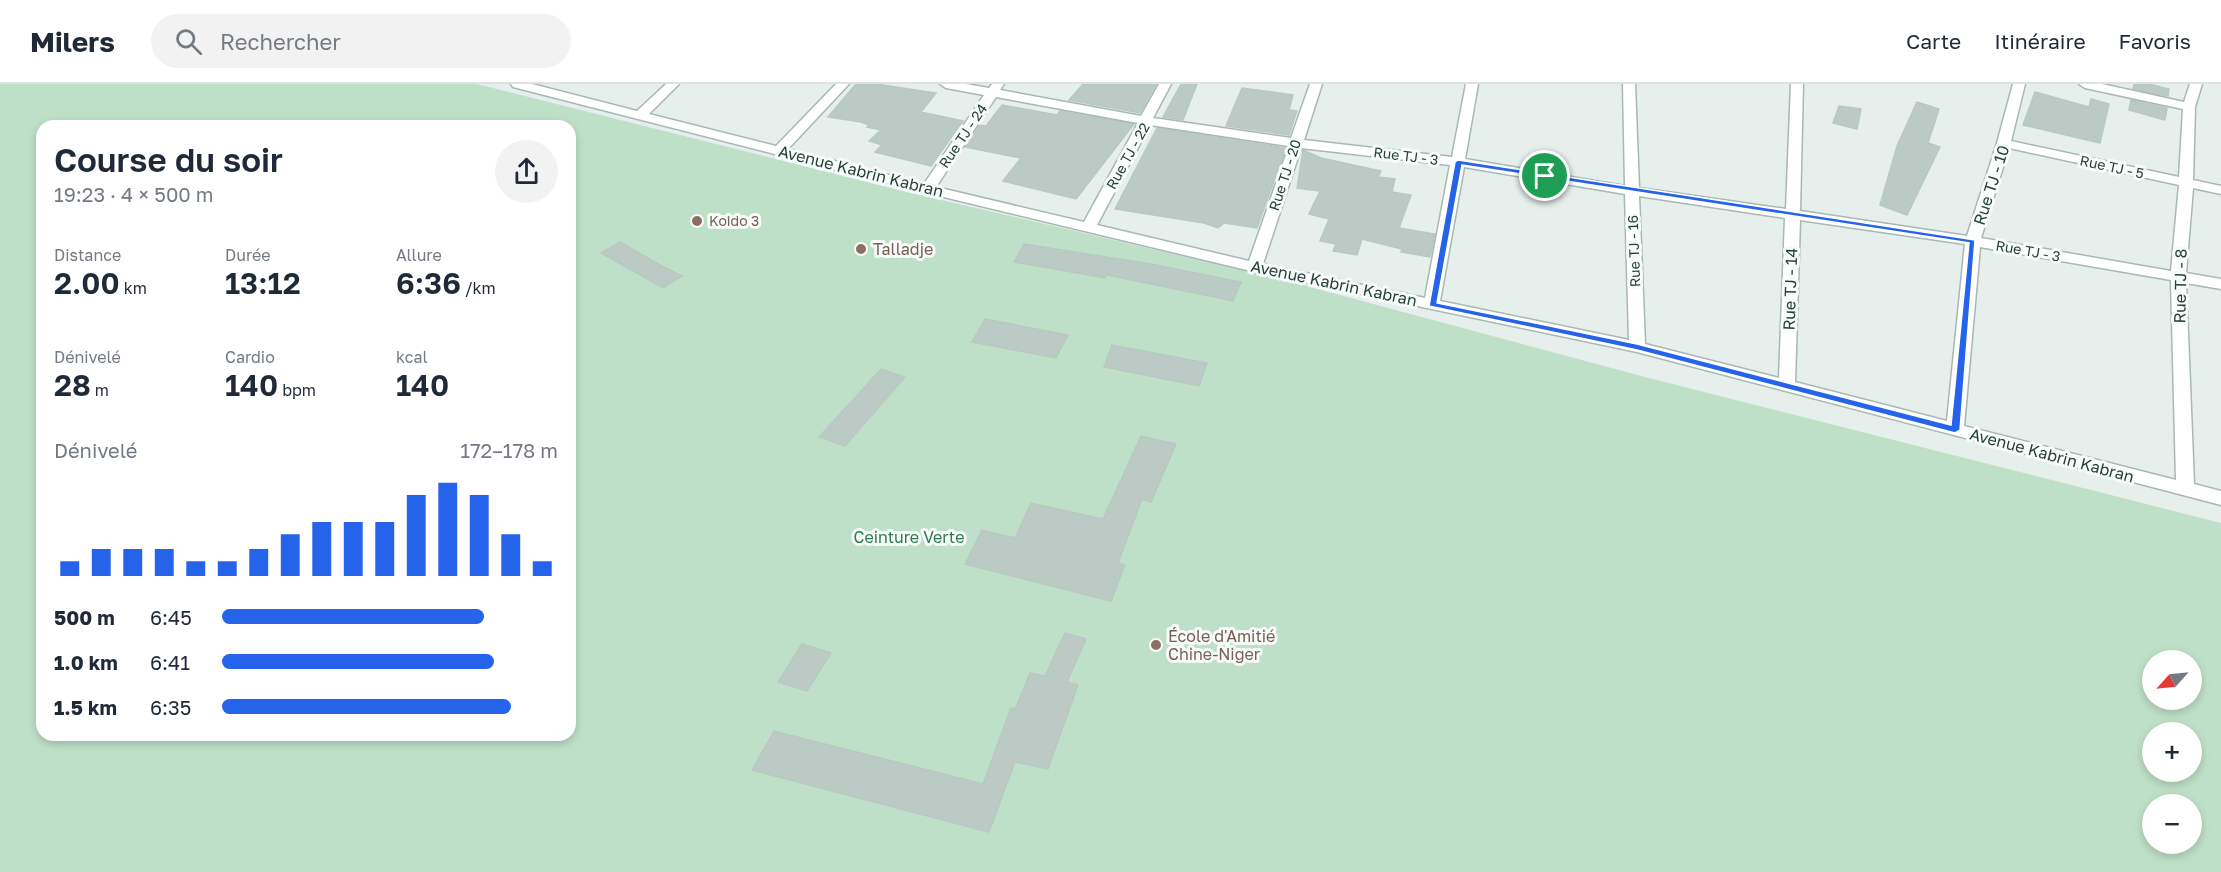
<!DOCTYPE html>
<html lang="fr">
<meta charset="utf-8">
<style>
:root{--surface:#fff;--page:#f2f2f3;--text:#1f2937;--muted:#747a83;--line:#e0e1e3;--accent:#2563eb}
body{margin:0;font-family:"Golos Text",sans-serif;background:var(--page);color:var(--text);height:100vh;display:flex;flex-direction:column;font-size:22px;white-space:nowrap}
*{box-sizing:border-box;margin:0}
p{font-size:20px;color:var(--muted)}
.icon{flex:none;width:33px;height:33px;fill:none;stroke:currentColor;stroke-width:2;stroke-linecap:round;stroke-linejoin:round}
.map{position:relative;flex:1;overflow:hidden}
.drawer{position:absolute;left:36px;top:36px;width:540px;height:621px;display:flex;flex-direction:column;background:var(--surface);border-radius:18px;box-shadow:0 3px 9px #0003}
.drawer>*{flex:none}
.needle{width:39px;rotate:243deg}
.fabs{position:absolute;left:2142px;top:566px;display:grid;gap:12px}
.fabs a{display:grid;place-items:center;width:60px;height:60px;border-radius:50%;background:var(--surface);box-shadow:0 3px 9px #0003;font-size:30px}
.pin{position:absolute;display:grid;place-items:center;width:51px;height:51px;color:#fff;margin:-26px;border:3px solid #fff;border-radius:50%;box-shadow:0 2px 6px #0007}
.round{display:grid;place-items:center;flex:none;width:63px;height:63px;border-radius:32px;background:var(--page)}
.summary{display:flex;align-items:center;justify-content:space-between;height:102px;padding:0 18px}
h1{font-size:33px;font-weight:600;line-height:45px}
.stats{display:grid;grid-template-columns:repeat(3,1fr);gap:9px;height:102px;padding:6px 18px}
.stats div{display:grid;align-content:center}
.stats b{font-size:30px;font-weight:600}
.stats small{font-size:16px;font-weight:400}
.stats p{font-size:16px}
.chart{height:168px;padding:12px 18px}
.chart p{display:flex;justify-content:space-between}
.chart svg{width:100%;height:108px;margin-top:6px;stroke:var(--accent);stroke-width:6}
ul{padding:0 18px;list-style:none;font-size:20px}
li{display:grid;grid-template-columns:96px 72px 1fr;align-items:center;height:45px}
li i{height:15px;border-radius:8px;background:var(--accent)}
header{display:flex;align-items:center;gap:36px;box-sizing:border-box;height:84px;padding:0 30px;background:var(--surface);border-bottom:2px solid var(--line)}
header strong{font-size:28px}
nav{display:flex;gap:33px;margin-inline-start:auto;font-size:21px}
.search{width:420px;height:54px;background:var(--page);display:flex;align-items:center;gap:15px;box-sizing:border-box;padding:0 21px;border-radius:33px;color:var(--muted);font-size:22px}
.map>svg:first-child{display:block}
</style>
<header>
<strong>Milers</strong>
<div class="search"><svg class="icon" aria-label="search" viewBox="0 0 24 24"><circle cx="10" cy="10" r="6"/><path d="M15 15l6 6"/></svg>Rechercher</div>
<nav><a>Carte</a><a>Itinéraire</a><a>Favoris</a></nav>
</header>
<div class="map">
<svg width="2221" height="788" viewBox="0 0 2221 788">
<rect width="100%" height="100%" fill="#e6efeb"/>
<path fill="#bfe0c8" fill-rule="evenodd" d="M 0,0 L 477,0 L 903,107 L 1273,193 L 1645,293 L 2221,439 L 2221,788 L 0,788 ZM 42,42 L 570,42 L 570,651 L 42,651 ZM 2152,576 L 2192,576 L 2192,615 L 2152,615 ZM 2152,648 L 2192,648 L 2192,687 L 2152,687 ZM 2152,720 L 2192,720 L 2192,759 L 2152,759 Z"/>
<path fill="#bbcac4" stroke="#b8c9c2" stroke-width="1.5" d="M 856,0 L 876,0 L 936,9 L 921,28 L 963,37 L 931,82 L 875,68 L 882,61 L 869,57 L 881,46 L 867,43 L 869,41 L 861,38 L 828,33 Z
M 1083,0 L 1156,0 L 1140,29 L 1069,16 Z
M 1181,0 L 1197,0 L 1183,36 L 1163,33 Z
M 2134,0 L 2149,0 L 2169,5 L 2168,12 L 2133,5 Z
M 1242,4 L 1293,11 L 1289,26 L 1297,27 L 1289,51 L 1226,42 Z
M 2035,8 L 2089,23 L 2091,15 L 2109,20 L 2100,59 L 2023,41 Z
M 2131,16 L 2167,24 L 2165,36 L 2129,26 Z
M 1917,18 L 1939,25 L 1928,59 L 1940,63 L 1907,131 L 1880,121 L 1897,62 Z
M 1002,21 L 1057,31 L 1060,27 L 1134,40 L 1076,115 L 1003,97 L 1021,74 L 965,63 L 980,41 L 986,42 Z
M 1839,22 L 1861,25 L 1857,45 L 1833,39 Z
M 1157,44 L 1286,64 L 1257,144 L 1224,139 L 1218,144 L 1204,139 L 1115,125 Z
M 1303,66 L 1321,74 L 1381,87 L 1378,93 L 1395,95 L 1392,108 L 1411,111 L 1399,144 L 1435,150 L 1430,173 L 1401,168 L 1402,165 L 1362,155 L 1357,171 L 1333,167 L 1336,160 L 1320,157 L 1329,135 L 1309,130 L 1320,107 L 1297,104 Z
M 620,158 L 662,182 L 682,192 L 663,204 L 601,169 Z
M 1024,160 L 1151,180 L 1241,198 L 1233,217 L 1107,191 L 1108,187 L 1105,194 L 1014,178 Z
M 985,235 L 1068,251 L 1056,274 L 972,258 Z
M 1112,261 L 1207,279 L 1199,302 L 1104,283 Z
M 881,285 L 905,293 L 845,362 L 819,353 Z
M 1141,352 L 1176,360 L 1151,418 L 1142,415 L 1118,479 L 1125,481 L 1111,517 L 965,480 L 982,446 L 1015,454 L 1031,419 L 1103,435 Z
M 1065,549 L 1086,555 L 1067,598 L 1078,601 L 1048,685 L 1015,678 L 989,748 L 752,686 L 774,647 L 983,700 L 1011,624 L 1015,625 L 1030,589 L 1045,592 Z
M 802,560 L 831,569 L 807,607 L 778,598 Z"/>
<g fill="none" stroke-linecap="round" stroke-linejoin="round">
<defs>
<path id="minor" d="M 511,0 L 532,0 L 637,27 L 666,0 L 679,0 L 649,30 L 776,62 L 836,0 L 849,0 L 788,65 L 924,100 L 984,11 L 946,4 L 940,0 L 966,0 L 989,4 L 992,0 L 1004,0 L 1000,6 L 1141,32 L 1159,0 L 1171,0 L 1153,34 L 1291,54 L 1310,0 L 1322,0 L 1304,56 L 1452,73 L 1466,0 L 1478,0 L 1465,75 L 1625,102 L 1623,0 L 1635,0 L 1639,104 L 1786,125 L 1791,0 L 1803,0 L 1800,127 L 1967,152 L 1997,59 L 2013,0 L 2025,0 L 2011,57 L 2179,93 L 2183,25 L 2085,4 L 2079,0 L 2102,0 L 2184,18 L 2190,0 L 2202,0 L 2195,23 L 2193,96 L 2221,102 L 2221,110 L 2193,104 L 2186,189 L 2221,195 L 2221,205 L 2186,199 L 2194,400 L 2221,407 L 2221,421 L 1637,268 L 1255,188 L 923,108 L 513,3 ZM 996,13 L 1138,39 L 1084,138 L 936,103 ZM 1150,41 L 1289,62 L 1249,177 L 1097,141 ZM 1301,64 L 1450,81 L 1425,214 L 1263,180 ZM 2009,64 L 2179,101 L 2171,187 L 1981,154 ZM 1464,83 L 1625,110 L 1629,256 L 1440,217 ZM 1639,112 L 1785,134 L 1779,294 L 1645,260 ZM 1800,136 L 1965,160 L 1947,337 L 1795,298 ZM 1980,163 L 2171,196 L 2176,396 L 1964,342 Z"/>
</defs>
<use href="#minor" stroke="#a8b8b2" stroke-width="3"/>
<use href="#minor" fill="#fff" fill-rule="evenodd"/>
</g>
<path fill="#2563eb" stroke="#fff" stroke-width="1.5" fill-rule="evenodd" d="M 1458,76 L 1975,156 L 1960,346 L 1955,349 L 1637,266 L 1429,222 L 1455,78 ZM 1462,81 L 1969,159 L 1951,341 L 1637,260 L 1437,219 Z"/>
<g fill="#8d6e63" stroke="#f7fbf9" stroke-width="2">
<circle cx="697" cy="137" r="6"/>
<circle cx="861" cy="165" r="6"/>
<circle cx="1156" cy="561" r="6"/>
</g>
<g text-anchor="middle" stroke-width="6" stroke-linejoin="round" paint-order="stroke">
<g font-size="14" fill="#24423a" stroke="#f7fbf9">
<text transform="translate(963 52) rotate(-56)" y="5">Rue TJ - 24</text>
<text transform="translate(1128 72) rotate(-61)" y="5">Rue TJ - 22</text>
<text transform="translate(1406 72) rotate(7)" y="5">Rue TJ - 3</text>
<text transform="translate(2112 83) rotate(12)" y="5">Rue TJ - 5</text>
<text transform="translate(1285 91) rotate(-72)" y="5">Rue TJ - 20</text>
<text transform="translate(1634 167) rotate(-92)" y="5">Rue TJ - 16</text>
<text transform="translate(2028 167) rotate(10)" y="5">Rue TJ - 3</text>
</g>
<g font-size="14" fill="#785e54" stroke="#f7fbf9" text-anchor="start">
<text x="709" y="142">Koido 3</text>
</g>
<g font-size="16" fill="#24423a" stroke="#f7fbf9">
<text transform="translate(861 87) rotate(14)" y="6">Avenue Kabrin Kabran</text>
<text transform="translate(1991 101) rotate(-72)" y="6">Rue TJ - 10</text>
<text transform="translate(1334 199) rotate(12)" y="6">Avenue Kabrin Kabran</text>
<text transform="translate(2180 202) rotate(-89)" y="6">Rue TJ - 8</text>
<text transform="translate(1790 205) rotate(-88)" y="6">Rue TJ - 14</text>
<text transform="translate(2052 371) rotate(15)" y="6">Avenue Kabrin Kabran</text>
</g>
<g font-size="16" fill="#785e54" stroke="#f7fbf9" text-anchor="start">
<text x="873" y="171">Talladje</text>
<text x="1168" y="558">École d'Amitié<tspan x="1168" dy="18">Chine-Niger</tspan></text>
</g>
<g font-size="16" fill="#2d7a4b" stroke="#f7fbf9">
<text x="909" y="459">Ceinture Verte</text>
</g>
</g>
</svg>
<div class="fabs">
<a><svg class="needle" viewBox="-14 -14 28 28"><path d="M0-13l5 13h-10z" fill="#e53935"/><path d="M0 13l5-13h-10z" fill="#747a83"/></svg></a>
<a>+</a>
<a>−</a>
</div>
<div class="pin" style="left:1545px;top:92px;background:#1e9e55"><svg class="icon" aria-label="arrive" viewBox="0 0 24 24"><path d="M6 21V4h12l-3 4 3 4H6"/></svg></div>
<section class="drawer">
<div class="summary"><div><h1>Course du soir</h1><p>19:23 · 4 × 500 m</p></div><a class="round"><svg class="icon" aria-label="share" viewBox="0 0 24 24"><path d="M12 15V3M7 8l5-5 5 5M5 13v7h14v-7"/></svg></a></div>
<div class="stats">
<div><p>Distance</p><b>2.00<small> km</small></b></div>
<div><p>Durée</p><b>13:12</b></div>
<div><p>Allure</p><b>6:36<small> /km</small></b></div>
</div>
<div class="stats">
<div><p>Dénivelé</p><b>28<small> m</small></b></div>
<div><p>Cardio</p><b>140<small> bpm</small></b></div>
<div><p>kcal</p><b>140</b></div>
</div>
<div class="chart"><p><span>Dénivelé</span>172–178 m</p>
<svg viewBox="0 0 160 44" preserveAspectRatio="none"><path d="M5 44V38M15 44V33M25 44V33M35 44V33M45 44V38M55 44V38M65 44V33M75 44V27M85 44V22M95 44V22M105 44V22M115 44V11M125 44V6M135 44V11M145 44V27M155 44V38"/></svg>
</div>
<ul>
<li><b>500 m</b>6:45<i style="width:78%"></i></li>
<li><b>1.0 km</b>6:41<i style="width:81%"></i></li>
<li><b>1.5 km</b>6:35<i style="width:86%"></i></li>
</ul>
</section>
</div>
